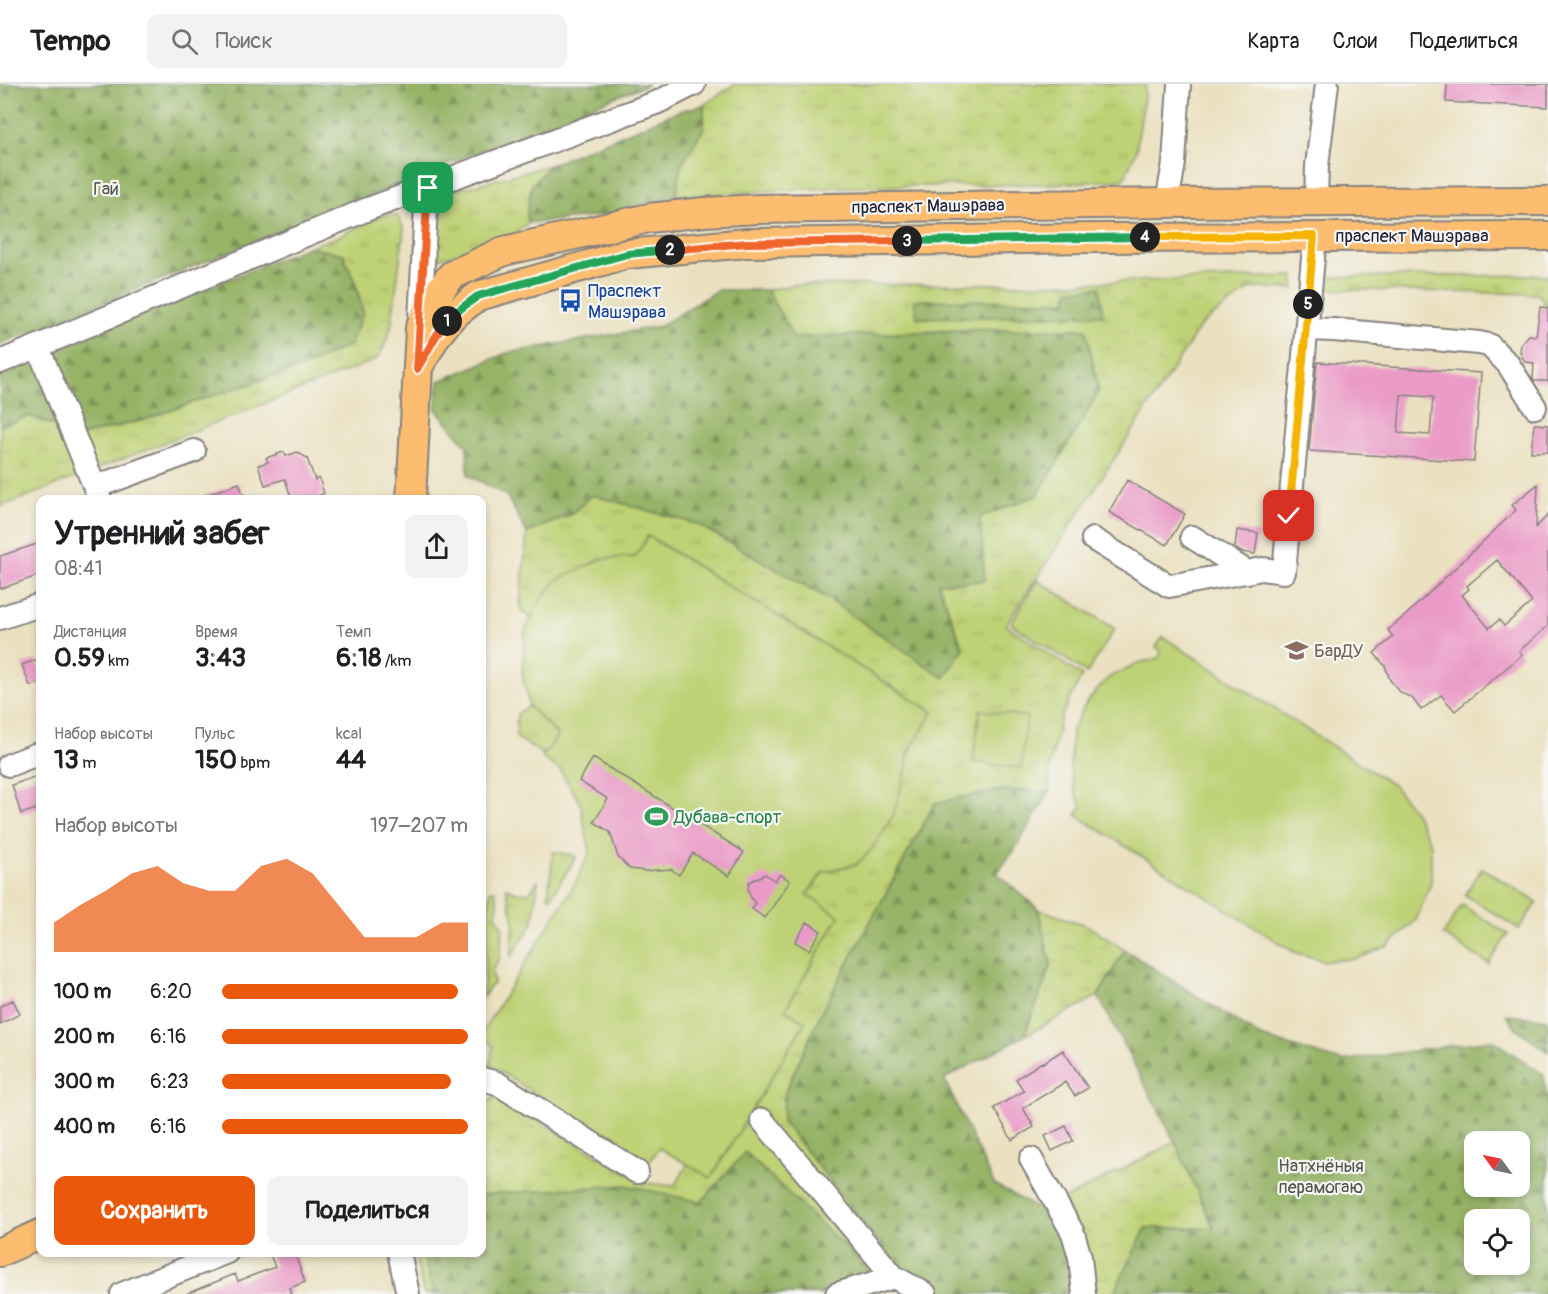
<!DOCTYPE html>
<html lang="ru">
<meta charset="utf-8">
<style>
:root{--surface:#fff;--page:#f2f2f2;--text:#202124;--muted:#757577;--line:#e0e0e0;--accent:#ea580c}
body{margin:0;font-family:Pangolin,sans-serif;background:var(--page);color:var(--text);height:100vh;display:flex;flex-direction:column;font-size:22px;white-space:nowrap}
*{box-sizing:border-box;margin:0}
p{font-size:20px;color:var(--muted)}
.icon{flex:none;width:33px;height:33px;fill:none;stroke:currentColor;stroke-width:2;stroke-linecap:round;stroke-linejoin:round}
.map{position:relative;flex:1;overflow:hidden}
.sheet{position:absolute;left:36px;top:411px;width:450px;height:762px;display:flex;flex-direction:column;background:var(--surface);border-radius:12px;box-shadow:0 3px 9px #0003}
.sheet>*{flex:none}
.needle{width:39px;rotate:303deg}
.tools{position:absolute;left:1464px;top:1047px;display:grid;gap:12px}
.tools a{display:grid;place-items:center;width:66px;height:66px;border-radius:12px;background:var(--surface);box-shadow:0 3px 9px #0003;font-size:30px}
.pin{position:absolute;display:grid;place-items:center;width:51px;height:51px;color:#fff;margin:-26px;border-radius:12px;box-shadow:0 3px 9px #0006}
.km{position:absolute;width:30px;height:30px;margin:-15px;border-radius:50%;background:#222;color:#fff;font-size:16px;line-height:30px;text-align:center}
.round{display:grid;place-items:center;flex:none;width:63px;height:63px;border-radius:12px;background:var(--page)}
.headline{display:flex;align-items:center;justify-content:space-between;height:102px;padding:0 18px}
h1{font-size:33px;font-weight:800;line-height:45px}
.figures{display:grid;grid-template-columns:repeat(3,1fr);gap:9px;height:102px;padding:6px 18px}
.figures div{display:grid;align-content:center}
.figures b{font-size:26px;font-weight:800}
.figures small{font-size:16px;font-weight:400}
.figures p{font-size:16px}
.chart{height:168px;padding:12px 18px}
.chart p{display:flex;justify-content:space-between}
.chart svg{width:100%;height:108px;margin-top:6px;fill:var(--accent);opacity:.7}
.action{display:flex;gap:12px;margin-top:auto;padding:12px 18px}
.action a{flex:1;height:69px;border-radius:12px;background:var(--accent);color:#fff;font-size:24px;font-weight:800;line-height:69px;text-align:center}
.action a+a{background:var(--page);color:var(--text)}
ul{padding:0 18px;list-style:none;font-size:20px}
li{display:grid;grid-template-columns:96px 72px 1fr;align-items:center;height:45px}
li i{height:15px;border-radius:8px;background:var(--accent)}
header{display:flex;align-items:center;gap:36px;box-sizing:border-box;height:84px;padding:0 30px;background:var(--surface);border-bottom:2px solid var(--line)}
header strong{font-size:28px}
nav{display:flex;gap:33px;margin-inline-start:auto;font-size:21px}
.search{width:420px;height:54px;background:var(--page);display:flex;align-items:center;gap:15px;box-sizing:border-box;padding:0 21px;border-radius:12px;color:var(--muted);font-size:22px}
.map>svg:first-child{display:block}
</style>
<header>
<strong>Tempo</strong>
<div class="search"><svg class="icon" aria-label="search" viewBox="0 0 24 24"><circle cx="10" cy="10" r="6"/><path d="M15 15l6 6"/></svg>Поиск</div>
<nav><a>Карта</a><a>Слои</a><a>Поделиться</a></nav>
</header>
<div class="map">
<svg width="1548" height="1210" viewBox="0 0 1548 1210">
<defs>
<pattern id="grass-tufts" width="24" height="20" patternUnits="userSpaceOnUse" patternTransform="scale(1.5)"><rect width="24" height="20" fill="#bed174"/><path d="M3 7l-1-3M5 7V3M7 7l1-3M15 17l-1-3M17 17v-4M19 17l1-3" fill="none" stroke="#a3b365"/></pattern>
<pattern id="forest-firs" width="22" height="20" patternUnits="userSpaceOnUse" patternTransform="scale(1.5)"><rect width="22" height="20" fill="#96b366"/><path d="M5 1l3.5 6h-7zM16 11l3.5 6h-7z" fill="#7a9155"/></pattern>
</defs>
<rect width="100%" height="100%" fill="#f6f6f2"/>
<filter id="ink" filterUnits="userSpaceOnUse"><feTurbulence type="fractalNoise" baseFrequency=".0167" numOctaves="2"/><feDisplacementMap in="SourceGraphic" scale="12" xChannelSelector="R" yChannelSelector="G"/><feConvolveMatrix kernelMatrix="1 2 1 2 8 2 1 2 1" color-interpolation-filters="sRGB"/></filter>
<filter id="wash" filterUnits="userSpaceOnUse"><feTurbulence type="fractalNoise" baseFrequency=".008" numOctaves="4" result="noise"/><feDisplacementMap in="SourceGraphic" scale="24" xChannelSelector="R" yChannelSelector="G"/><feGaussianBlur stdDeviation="1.35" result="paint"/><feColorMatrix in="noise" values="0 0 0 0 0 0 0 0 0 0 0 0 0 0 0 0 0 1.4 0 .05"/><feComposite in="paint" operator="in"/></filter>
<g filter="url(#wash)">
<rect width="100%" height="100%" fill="#ebe1c1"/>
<path fill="url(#grass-tufts)" stroke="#707a58" stroke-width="1.5" d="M 735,0 L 1146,0 L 1136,68 L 1123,96 L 1049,100 L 847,103 L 676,112 L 681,81 L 704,44 L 704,21 Z
M 550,81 L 532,101 L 527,130 L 528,139 L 505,158 L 432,176 L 419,139 L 443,110 Z
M 397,131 L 404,145 L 391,244 L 384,263 L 376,276 L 0,423 L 0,342 L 30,332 L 81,352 L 143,336 L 203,315 L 305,282 L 350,261 L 363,229 L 356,201 L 343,170 L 308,163 L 335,154 L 380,132 Z
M 1548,191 L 1548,220 L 1543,220 L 1543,215 L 1537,210 L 1319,205 L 1320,193 Z
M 1294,192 L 1294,205 L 1251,204 L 1202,240 L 1006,541 L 1082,592 L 1061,633 L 1049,684 L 1050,708 L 1002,706 L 935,719 L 821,929 L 785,1008 L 782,1037 L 899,1183 L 872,1210 L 424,1210 L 414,1169 L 482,1168 L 482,1017 L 491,1017 L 494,1011 L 645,1099 L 674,1102 L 688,1080 L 711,1094 L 805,938 L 785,926 L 839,832 L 807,811 L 823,788 L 857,780 L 893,732 L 907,683 L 908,669 L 933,628 L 648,452 L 635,473 L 601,475 L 539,518 L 531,535 L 520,525 L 527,449 L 571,430 L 593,411 L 697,440 L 830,516 L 944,593 L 963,565 L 938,498 L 980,433 L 1038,411 L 1099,307 L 1086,246 L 963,246 L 793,254 L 767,206 L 792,201 L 1042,200 Z
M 529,622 L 558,652 L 544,671 L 516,653 L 517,630 Z
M 553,768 L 570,770 L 576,773 L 551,813 L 548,813 Z
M 538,796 L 533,839 L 511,873 L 514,836 L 506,804 L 517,808 L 529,809 Z
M 495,806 L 498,820 L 496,830 L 503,844 L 499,876 L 492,886 L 494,898 L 483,913 L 490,807 Z
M 1038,825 L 1088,842 L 1125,866 L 1098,912 L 1024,952 L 1051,882 Z
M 1175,1058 L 1214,1145 L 1146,1144 L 1113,1210 L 1094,1210 L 1065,1115 Z"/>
<path fill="url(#forest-firs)" stroke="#5c6a50" stroke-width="1.5" fill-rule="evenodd" d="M 0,0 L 648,0 L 0,260 Z
M 704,21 L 704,44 L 681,81 L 676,112 L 601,132 L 528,139 L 527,130 L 532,101 L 550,81 L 679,27 Z
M 308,163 L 343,170 L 356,201 L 363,229 L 350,261 L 305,282 L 203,315 L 143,336 L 81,352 L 30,332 L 0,342 L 0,288 Z
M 1100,203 L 1103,231 L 917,234 L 914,216 L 1066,217 L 1069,206 Z
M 717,206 L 767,206 L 794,254 L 963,246 L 1086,245 L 1099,307 L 1038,411 L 980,433 L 985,497 L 938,499 L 963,565 L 944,594 L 830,516 L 697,440 L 593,411 L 571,430 L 527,449 L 506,411 L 468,391 L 467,362 L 435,324 L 439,297 L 507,269 L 661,242 Z
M 1002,706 L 1050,708 L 1013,768 L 997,789 L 1038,825 L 1051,882 L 1024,952 L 944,995 L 994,1100 L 1041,1127 L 1051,1123 L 1073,1168 L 1075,1210 L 947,1210 L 899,1183 L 782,1037 L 785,1008 L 821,929 L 935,719 Z
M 1125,866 L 1261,953 L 1341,977 L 1492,956 L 1543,990 L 1548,1017 L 1548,1210 L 1113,1210 L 1146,1144 L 1214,1144 L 1175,1058 L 1098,912 ZM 1474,1058 L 1520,1058 L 1520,1102 L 1474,1102 ZM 1474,1136 L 1520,1136 L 1520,1180 L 1474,1180 Z
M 1506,931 L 1548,935 L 1548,968 L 1516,944 Z
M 745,1068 L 871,1188 L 819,1210 L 433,1210 L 423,1169 L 482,1168 L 482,1112 L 487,1110 L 625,1101 L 701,1118 Z"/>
<path fill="#bed174" stroke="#707a58" stroke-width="1.5" d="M 648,452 L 933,628 L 908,669 L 907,683 L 893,732 L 872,765 L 857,780 L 823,788 L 807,810 L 839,832 L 785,926 L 805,938 L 711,1094 L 659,1064 L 647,1082 L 490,981 L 493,962 L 482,952 L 482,948 L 575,800 L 590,768 L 580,719 L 560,686 L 542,674 L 558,651 L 529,622 L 522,587 L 525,547 L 539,518 L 558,495 L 601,475 L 635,473 Z
M 1037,496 L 1115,545 L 1087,589 L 1011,540 Z
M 1163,553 L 1393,701 L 1413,725 L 1431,760 L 1431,799 L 1416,836 L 1388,862 L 1356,875 L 1325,877 L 1294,868 L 1076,731 L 1082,722 L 1076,711 L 1070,685 L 1072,646 L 1086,619 L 1109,593 L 1138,579 L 1159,574 L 1161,567 L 1156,563 Z
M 980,626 L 1027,633 L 1021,684 L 973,678 Z
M 1482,784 L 1537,818 L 1519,845 L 1465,811 Z
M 1462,821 L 1508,850 L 1489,880 L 1443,851 Z"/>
<g id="blocks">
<path fill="#ea9bc7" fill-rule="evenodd" d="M 1447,0 L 1548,0 L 1548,23 L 1446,18 Z
M 1540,223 L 1548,224 L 1548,297 L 1534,297 L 1533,295 L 1534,279 L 1525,278 L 1520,268 L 1521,260 L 1529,251 L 1536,252 Z
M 1317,278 L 1481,289 L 1474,378 L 1309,367 ZM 1401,311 L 1433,313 L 1430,351 L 1398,349 Z
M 1534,340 L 1548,341 L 1548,368 L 1531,368 Z
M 284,368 L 286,372 L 297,368 L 307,374 L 315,396 L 319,394 L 324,409 L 320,411 L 321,416 L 292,416 L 285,395 L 265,401 L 258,381 L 268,378 L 266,374 Z
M 1127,396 L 1185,430 L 1167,461 L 1109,428 Z
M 239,399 L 245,416 L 199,416 L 198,414 Z
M 1538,400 L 1536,443 L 1548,431 L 1548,542 L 1519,567 L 1522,571 L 1455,627 L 1441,611 L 1421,626 L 1412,614 L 1401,609 L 1390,596 L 1385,582 L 1374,569 L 1393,553 L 1388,546 L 1406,531 L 1516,426 L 1512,421 ZM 1497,476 L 1532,518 L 1504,542 L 1499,536 L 1489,544 L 1462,511 L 1469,505 L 1467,502 Z
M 1237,446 L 1258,449 L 1255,470 L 1241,468 L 1235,464 Z
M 40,459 L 40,491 L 0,505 L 0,472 Z
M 36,576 L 40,587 L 40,599 L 30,602 L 22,581 Z
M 593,674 L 744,768 L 729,792 L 693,769 L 679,791 L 671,785 L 645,787 L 630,785 L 618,773 L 610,748 L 594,738 L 608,715 L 579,697 Z
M 40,691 L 40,724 L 21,730 L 12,701 Z
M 765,790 L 775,797 L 780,790 L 790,797 L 765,834 L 752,825 L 755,820 L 750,812 L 748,805 L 749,798 Z
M 807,838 L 821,847 L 809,866 L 795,858 Z
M 13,916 L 20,930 L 0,940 L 0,922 Z
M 1063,966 L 1088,1004 L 1075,1012 L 1065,998 L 1023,1024 L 1034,1043 L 1012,1056 L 994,1024 L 1024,1007 L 1016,995 L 1042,978 L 1043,979 Z
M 1066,1042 L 1073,1057 L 1052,1067 L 1045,1052 Z
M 269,1168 L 294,1168 L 305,1198 L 290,1204 L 292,1210 L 186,1210 L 235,1190 L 238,1197 L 275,1183 Z"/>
</g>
</g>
<g filter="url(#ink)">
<use href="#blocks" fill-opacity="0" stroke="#86827e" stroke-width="1.5"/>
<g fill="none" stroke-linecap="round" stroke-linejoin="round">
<defs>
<path id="minor" d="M 1316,118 L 1317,82 L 1327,0
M 1167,119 L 1174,79 L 1179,0
M 420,237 L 427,103
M 1307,245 L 1333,246 L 1479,259 L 1489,261 L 1508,280 L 1535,323
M 38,263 L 100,416
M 0,278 L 368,125 L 658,18 L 694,0
M 95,403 L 194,367
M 1192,453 L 1247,488
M 1093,455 L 1169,502 L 1262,485 L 1284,488 L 1315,152
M 0,534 L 40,521
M 9,681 L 40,669
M 482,995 L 497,999 L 637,1088
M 762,1036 L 894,1193
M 1031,1075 L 1073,1149 L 1080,1173 L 1084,1210
M 399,1168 L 408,1210
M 122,1210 L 227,1168
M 837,1210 L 894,1193 L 925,1210"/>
<path id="major" d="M 421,278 L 436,252 L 452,232 L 478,212 L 627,170 L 747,159 L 1094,154 L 1548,152
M 411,416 L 420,244 L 430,219 L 452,191 L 504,167 L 649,134 L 705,128 L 759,125 L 1167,119 L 1548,117
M 0,1168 L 40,1150"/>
</defs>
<use href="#minor" stroke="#86827e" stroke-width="26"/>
<use href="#major" stroke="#86827e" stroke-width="32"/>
<use href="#minor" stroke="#fff" stroke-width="22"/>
<use href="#major" stroke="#fcbd6f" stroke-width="28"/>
</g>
</g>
<g fill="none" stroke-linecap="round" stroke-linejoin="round" filter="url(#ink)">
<defs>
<path id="split-1" d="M 428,104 L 417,285 L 436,252 L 447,237"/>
<path id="split-2" d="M 447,237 L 452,231 L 478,212 L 627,170 L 670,166"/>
<path id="split-3" d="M 670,166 L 747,159 L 907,157"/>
<path id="split-4" d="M 907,157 L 1145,153"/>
<path id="split-5" d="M 1145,153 L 1314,152 L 1308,220"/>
<path id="split-6" d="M 1289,432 L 1308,220"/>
</defs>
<use href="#split-1" stroke="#fff" stroke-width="12"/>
<use href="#split-2" stroke="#fff" stroke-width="12"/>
<use href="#split-3" stroke="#fff" stroke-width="12"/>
<use href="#split-4" stroke="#fff" stroke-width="12"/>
<use href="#split-5" stroke="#fff" stroke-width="12"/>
<use href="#split-6" stroke="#fff" stroke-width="12"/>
<use href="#split-1" stroke="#f0652b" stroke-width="8"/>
<use href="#split-2" stroke="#22a559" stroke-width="8"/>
<use href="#split-3" stroke="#f0652b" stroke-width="8"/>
<use href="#split-4" stroke="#22a559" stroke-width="8"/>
<use href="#split-5" stroke="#f5b400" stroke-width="8"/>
<use href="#split-6" stroke="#f5b400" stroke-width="8"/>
</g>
<defs>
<symbol id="bus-bare" viewBox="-9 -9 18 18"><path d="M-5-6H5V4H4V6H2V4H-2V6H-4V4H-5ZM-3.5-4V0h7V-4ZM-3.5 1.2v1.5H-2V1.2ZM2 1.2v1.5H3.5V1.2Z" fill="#1a4fb4" stroke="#f6f6f2" stroke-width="2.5" paint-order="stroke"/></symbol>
<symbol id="university-bare" viewBox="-9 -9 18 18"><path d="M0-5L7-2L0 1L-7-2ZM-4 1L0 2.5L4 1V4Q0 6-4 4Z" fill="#8d6e63" stroke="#f6f6f2" stroke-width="2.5" paint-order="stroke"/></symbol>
<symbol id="stadium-bare" viewBox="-9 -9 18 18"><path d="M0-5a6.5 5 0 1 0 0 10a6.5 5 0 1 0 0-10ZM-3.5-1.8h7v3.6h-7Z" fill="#2e9e5b" stroke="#f6f6f2" stroke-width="2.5" paint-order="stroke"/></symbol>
</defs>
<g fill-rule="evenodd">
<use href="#bus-bare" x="554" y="200" width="33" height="33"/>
<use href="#university-bare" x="1280" y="550" width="33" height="33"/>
<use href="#stadium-bare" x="640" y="716" width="33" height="33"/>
</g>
<g text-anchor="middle" stroke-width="4.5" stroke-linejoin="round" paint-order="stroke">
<g font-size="18" fill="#51574c" stroke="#f6f6f2">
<text x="106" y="111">Гай</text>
<text x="1321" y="1088">Натхнёныя<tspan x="1321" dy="21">перамогаю</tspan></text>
</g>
<g font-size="18" fill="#22223b" stroke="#f6f6f2">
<text transform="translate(928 122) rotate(-1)" y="6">праспект Машэрава</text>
<text x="1412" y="158">праспект Машэрава</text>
</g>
<g font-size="18" fill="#164399" stroke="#f6f6f2" text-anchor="start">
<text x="588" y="213">Праспект<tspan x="588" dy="21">Машэрава</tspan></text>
</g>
<g font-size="18" fill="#785e54" stroke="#f6f6f2" text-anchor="start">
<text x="1314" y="573">БарДУ</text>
</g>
<g font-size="18" fill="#27864d" stroke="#f6f6f2" text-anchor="start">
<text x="674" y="739">Дубава-спорт</text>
</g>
</g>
</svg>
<div class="tools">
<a><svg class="needle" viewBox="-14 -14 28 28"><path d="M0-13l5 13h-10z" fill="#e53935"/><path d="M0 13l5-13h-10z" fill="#757577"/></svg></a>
<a><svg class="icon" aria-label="locate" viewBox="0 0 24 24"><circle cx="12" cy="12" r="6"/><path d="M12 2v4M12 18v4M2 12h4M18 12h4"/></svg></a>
</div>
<div class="pin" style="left:428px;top:104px;background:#1e9e55"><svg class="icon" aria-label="arrive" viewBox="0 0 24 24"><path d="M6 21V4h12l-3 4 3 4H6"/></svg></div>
<div class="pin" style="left:1289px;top:432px;background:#d93025"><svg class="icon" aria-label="check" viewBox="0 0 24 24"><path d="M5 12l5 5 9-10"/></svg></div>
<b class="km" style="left:447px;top:237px">1</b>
<b class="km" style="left:670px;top:166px">2</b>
<b class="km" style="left:907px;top:157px">3</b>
<b class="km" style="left:1145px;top:153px">4</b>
<b class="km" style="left:1308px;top:220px">5</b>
<section class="sheet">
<div class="headline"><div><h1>Утренний забег</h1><p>08:41</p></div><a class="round"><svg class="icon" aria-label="share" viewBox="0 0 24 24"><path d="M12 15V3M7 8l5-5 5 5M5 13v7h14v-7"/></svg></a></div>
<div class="figures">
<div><p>Дистанция</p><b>0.59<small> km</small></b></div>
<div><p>Время</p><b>3:43</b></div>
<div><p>Темп</p><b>6:18<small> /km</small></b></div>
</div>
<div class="figures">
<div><p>Набор высоты</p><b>13<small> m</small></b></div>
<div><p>Пульс</p><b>150<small> bpm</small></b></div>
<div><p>kcal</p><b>44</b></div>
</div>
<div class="chart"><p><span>Набор высоты</span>197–207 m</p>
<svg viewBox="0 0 160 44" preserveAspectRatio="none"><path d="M0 44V32L10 25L20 19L30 12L40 9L50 16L60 19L70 19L80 9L90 6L100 12L110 25L120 38L130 38L140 38L150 32L160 32V44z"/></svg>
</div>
<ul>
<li><b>100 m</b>6:20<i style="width:96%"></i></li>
<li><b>200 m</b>6:16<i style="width:100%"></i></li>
<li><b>300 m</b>6:23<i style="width:93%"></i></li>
<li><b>400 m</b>6:16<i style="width:100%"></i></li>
</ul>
<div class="action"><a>Сохранить</a><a>Поделиться</a></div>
</section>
</div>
